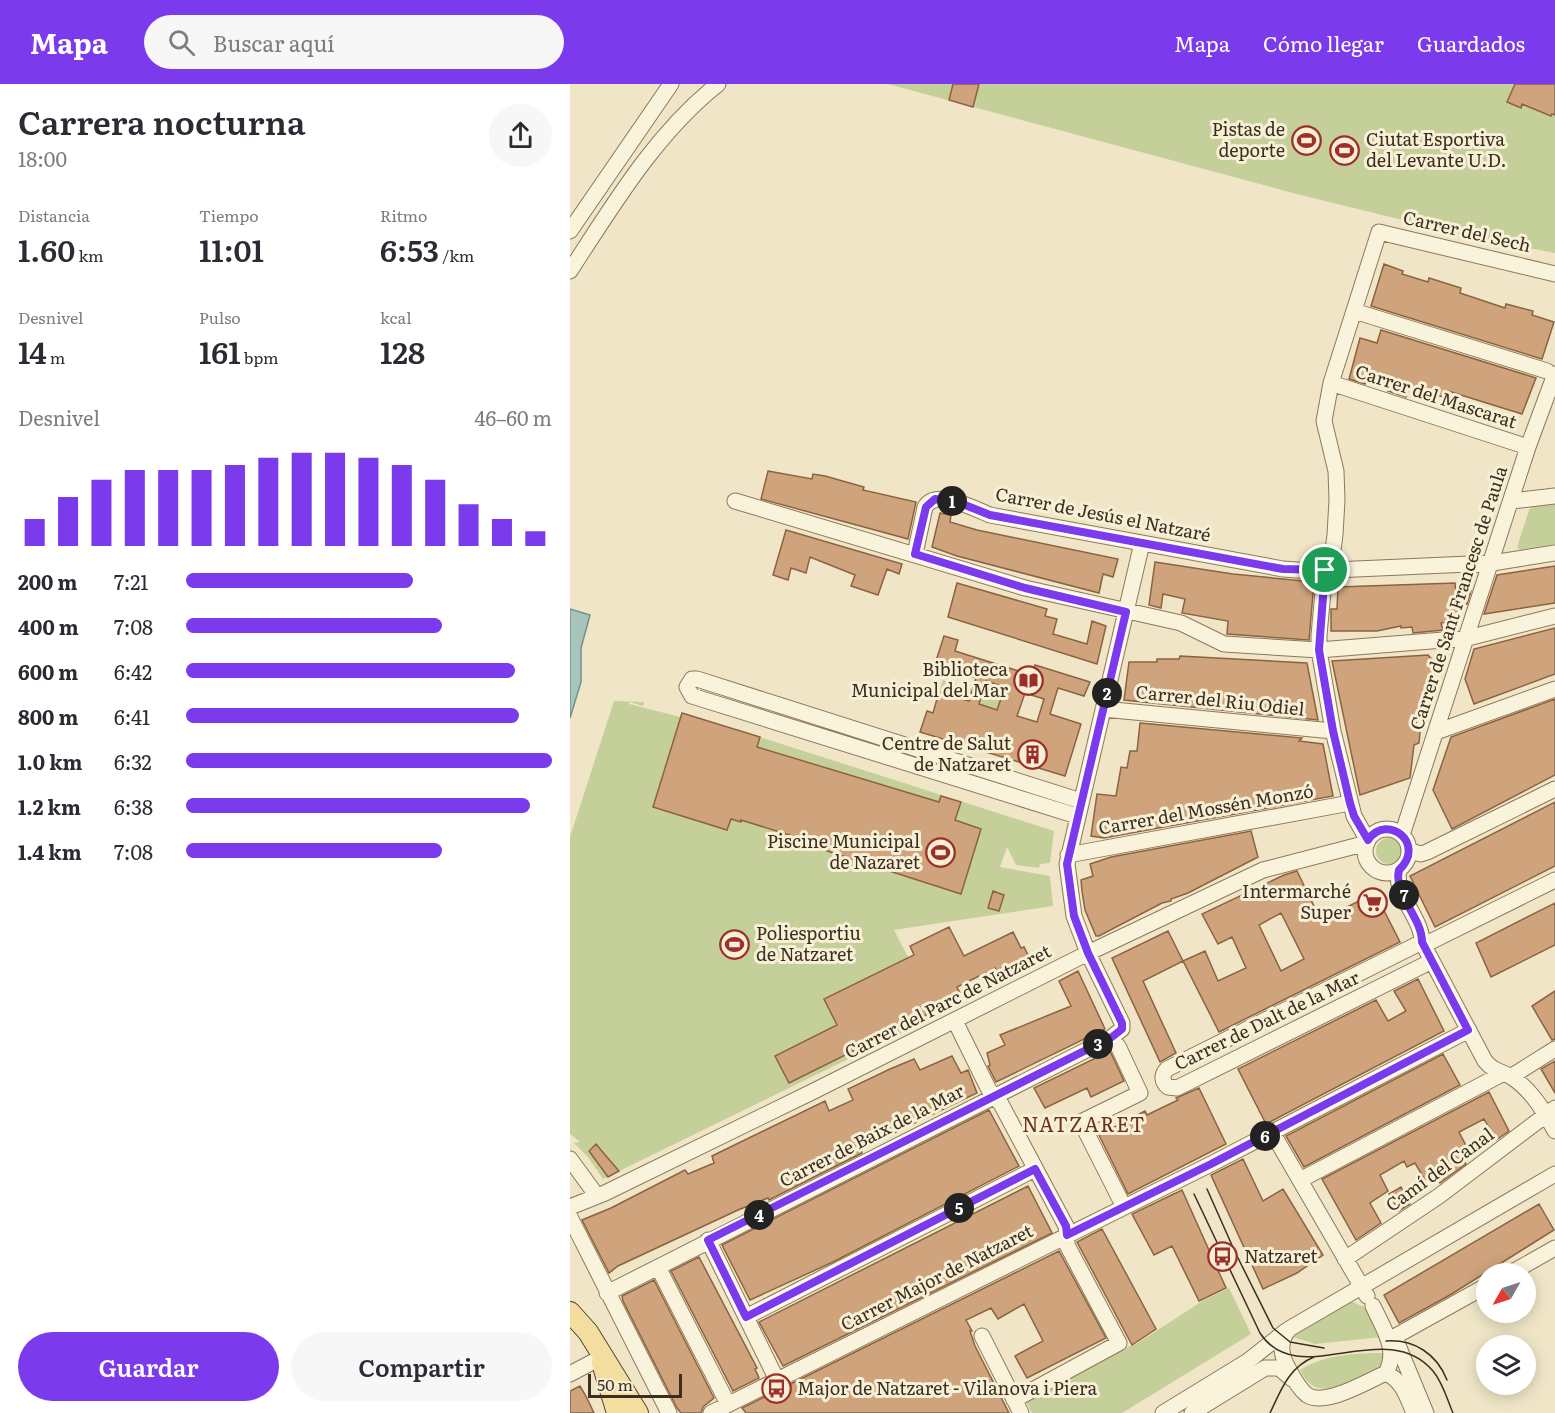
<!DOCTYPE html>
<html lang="es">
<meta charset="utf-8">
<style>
:root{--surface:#fff;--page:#f7f7f7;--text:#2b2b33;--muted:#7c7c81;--accent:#7c3aed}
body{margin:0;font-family:Literata,serif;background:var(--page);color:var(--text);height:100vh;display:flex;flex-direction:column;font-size:22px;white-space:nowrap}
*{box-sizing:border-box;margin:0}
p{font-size:20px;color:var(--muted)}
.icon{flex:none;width:33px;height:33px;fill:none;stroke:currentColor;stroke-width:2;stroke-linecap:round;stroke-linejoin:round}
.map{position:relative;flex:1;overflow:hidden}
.details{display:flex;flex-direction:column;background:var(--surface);width:570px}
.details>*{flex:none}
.needle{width:39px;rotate:231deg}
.tools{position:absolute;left:906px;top:1179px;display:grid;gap:12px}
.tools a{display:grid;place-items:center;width:60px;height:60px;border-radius:50%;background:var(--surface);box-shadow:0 3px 15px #0003;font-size:30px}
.scale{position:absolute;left:18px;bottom:15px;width:94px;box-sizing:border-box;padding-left:6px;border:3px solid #3c2f1f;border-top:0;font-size:16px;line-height:21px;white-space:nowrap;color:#3c2f1f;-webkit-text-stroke:4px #f7f0d7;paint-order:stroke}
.pin{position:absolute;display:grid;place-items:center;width:51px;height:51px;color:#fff;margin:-26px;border:3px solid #fff;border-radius:50%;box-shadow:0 2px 6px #0007}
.km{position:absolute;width:30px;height:30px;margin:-15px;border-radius:50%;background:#222;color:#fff;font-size:16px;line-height:30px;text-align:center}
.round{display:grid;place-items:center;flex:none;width:63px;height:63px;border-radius:32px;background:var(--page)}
.head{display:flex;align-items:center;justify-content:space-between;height:102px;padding:0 18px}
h1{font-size:33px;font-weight:600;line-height:45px}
.metrics{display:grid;grid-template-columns:repeat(3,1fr);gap:9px;height:102px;padding:6px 18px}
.metrics div{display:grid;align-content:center}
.metrics b{font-size:30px;font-weight:600}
.metrics small{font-size:16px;font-weight:400}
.metrics p{font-size:16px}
.chart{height:168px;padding:12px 18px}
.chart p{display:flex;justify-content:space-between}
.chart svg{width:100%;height:108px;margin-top:6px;stroke:var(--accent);stroke-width:6}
.action{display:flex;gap:12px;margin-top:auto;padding:12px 18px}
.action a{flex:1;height:69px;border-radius:36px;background:var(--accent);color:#fff;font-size:24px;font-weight:600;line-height:69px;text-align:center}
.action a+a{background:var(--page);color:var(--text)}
ul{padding:0 18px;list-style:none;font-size:20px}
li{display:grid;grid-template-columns:96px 72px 1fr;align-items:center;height:45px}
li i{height:15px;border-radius:8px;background:var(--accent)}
header{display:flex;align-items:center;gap:36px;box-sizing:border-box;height:84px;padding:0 30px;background:var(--accent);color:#fff}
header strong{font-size:28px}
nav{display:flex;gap:33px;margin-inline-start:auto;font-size:21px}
.search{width:420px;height:54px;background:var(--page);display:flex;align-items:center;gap:15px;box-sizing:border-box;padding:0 21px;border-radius:33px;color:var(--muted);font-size:22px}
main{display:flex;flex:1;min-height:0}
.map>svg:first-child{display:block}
</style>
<header>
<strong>Mapa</strong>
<div class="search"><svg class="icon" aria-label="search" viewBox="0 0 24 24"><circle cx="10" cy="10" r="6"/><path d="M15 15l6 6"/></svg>Buscar aquí</div>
<nav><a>Mapa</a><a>Cómo llegar</a><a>Guardados</a></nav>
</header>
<main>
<section class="details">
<div class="head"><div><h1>Carrera nocturna</h1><p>18:00</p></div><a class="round"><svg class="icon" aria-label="share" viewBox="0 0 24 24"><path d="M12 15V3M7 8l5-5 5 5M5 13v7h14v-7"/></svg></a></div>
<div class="metrics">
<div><p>Distancia</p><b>1.60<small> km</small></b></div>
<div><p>Tiempo</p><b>11:01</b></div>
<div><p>Ritmo</p><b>6:53<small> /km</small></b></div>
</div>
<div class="metrics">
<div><p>Desnivel</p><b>14<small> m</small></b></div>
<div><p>Pulso</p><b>161<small> bpm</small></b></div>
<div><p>kcal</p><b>128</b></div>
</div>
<div class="chart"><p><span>Desnivel</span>46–60 m</p>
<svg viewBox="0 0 160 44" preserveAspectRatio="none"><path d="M5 44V33M15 44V24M25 44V17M35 44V13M45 44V13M55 44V13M65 44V11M75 44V8M85 44V6M95 44V6M105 44V8M115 44V11M125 44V17M135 44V27M145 44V33M155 44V38"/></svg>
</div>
<ul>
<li><b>200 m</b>7:21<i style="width:62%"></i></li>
<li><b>400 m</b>7:08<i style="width:70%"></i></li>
<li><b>600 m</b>6:42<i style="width:90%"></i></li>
<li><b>800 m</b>6:41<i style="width:91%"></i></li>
<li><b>1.0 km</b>6:32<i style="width:100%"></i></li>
<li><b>1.2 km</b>6:38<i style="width:94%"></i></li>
<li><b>1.4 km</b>7:08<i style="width:70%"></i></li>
</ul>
<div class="action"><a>Guardar</a><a>Compartir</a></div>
</section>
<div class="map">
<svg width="985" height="1329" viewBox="0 0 985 1329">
<rect width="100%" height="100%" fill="#f0e6c7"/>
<path fill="#c5cf9a" d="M 318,0 L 985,0 L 985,169 L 893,151 L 727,110 Z
M 985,420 L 985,460 L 950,466 L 947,463 L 959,426 L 962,423 Z
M 373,596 L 431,614 L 427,626 L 369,608 Z
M 44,617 L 74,618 L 73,622 L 60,618 L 59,620 L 190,653 L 484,747 L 480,779 L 470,780 L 469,784 L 446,781 L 437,763 L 430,783 L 480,792 L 483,822 L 324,846 L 368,931 L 33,1095 L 18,1073 L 4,1059 L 10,1058 L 0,1050 L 0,753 Z
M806 767a13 13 0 1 1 26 0a13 13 0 1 1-26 0Z
M 659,1204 L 681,1250 L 552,1329 L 462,1329 L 456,1318 L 546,1267 L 566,1260 L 634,1216 Z
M 781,1217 L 794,1223 L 812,1253 L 745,1260 L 720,1252 Z
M 817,1269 L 812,1281 L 807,1284 C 779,1296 747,1323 730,1286 C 755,1270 788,1269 817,1269 Z"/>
<path fill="#a8c4bd" stroke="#6e938c" stroke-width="1.5" d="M 0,525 L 20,531 L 11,564 L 11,598 L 0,634 Z"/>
<path fill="#cfa37c" stroke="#8c6340" stroke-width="1.5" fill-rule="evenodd" d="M 383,0 L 409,0 L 403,23 L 379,16 Z
M 945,0 L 985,0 L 985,31 L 982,30 L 981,32 L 952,20 L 951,24 L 937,18 Z
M 814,180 L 833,187 L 832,190 L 858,198 L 859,194 L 891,204 L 890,209 L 935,224 L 936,220 L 963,227 L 962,231 L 984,238 L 972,275 L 801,222 Z
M 811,246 L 966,294 L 952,330 L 878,307 L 876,314 L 840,302 L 836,313 L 818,307 L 820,301 L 797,294 L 795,300 L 779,295 L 790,254 L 807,259 Z
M 198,387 L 242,395 L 243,390 L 255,392 L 294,403 L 293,406 L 346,418 L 338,455 L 191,415 Z
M 370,429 L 381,431 L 380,438 L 407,446 L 548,475 L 543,493 L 533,490 L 529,509 L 387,472 L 362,463 Z
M 216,446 L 332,480 L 329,490 L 317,485 L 308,511 L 281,502 L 285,491 L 240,473 L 236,489 L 221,484 L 218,496 L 203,491 Z
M 585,478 L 663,490 L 744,498 L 739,556 L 657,550 L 658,537 L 612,529 L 615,515 L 593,510 L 591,524 L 579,521 Z
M 985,482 L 985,519 L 914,530 L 927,491 Z
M 387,499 L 477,525 L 475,532 L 487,535 L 483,550 L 517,560 L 522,537 L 536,542 L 527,580 L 378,533 Z
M 885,499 L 886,508 L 901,507 L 897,520 L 888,522 L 890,536 L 871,539 L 873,546 L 843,549 L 842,543 L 831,544 L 831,542 L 807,547 L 761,547 L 761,525 L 767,525 L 768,503 Z
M 985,544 L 985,590 L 904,620 L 895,595 L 904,565 Z
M 374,552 L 388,556 L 385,567 L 461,591 L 465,581 L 520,598 L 514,612 L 488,604 L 480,630 L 511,640 L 495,692 L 350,648 L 357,627 L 363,629 L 369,608 L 399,617 L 406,594 L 379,586 L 377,591 L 363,586 ZM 416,597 L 435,603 L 427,626 L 409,620 ZM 455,609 L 474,615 L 467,638 L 447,632 Z
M 858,571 L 866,580 L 844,645 L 850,648 L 849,659 L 844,661 L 840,694 L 790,711 L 762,577 Z
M 610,572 L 737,579 L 748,636 L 554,616 L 559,578 L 587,578 L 587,575 L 609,575 Z
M 985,615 L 985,691 L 882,745 L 863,706 L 881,653 Z
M 112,629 L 190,653 L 187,663 L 369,718 L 371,712 L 391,718 L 385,736 L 411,745 L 391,810 L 251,765 L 252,761 L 171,736 L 171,738 L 161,735 L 157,746 L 83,723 Z
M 570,639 L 732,654 L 729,657 L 753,660 L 763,712 L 534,754 L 521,752 L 527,710 L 546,712 L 551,683 L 557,684 L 560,667 L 567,667 Z
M 985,718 L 985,782 L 865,843 L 840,792 Z
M 681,747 L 688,773 L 618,809 L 601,815 L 601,817 L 592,819 L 529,852 L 526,852 L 515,826 L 512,807 L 511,796 L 523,792 L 520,780 L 541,773 Z
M 727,787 L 746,826 L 750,825 L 755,834 L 805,809 L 830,858 L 649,948 L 613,877 L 573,897 L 606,969 L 590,978 L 542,874 L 598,847 L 613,877 L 635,867 L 648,897 L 676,884 L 662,853 L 648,860 L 632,830 L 714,791 ZM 711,829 L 734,875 L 711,887 L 689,841 Z
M 423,807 L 434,811 L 429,827 L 418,824 Z
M 985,819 L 985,861 L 921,893 L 906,859 Z
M 379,843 L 394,872 L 443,848 L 451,864 L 454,863 L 461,877 L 430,893 L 425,884 L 387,903 L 392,913 L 219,999 L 205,972 L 267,941 L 254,915 L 344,871 L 340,862 Z
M 508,887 L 535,945 L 426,998 L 418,982 L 420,981 L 417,969 L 435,961 L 430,951 L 501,922 L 489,897 Z
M 848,895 L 874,947 L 696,1040 L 668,985 L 806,916 L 818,937 L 836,927 L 824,907 Z
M 985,907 L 985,955 L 982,956 L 962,922 Z
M 540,967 L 554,997 L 521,1013 L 517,1004 L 475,1024 L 464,1004 Z
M 873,970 L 890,1001 L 734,1083 L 716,1052 Z
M 382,972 L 391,989 L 398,986 L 407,1009 L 291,1065 L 292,1069 L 199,1116 L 198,1114 L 168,1126 L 48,1182 L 39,1189 L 12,1136 L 41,1124 L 115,1086 L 118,1090 L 144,1079 L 142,1072 L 255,1017 L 259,1027 L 283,1016 L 278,1005 L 320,985 L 344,975 L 350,986 Z
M 985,977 L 985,1009 L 971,985 Z
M 629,1004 L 656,1060 L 558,1110 L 529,1051 L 575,1027 L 577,1031 L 608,1016 L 606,1014 Z
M 919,1008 L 939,1047 L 926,1056 L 914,1035 L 889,1048 L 901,1071 L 894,1077 L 896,1080 L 870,1099 L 865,1090 L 855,1096 L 845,1079 L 837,1083 L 834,1077 L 810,1091 L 818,1107 L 800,1119 L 811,1139 L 786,1156 L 752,1095 Z
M 419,1026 L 449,1082 L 263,1178 L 180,1216 L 152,1161 Z
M 26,1060 L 36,1072 L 49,1087 L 38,1093 L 19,1067 Z
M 673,1075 L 693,1117 L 713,1105 L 753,1171 L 727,1189 L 693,1205 L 641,1091 Z
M 458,1102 L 482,1149 L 213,1282 L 189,1238 Z
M 831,1103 L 840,1120 L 829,1127 L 819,1110 Z
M 612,1106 L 656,1204 L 629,1217 L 602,1162 L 584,1171 L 562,1130 Z
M 969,1120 L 984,1146 L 880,1211 L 829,1239 L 814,1211 Z
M 532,1145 L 586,1245 L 562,1261 L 507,1158 Z
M 489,1167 L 536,1254 L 457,1294 L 445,1272 L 473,1257 L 454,1220 L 428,1235 L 421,1224 L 396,1236 L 402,1247 L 400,1247 L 405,1262 L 439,1329 L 176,1329 L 172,1324 Z
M 129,1173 L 187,1284 L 185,1285 L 189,1294 L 163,1307 L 101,1187 Z
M 84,1196 L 144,1314 L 133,1323 L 131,1329 L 111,1329 L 107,1324 L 53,1217 L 52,1212 Z
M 10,1302 L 17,1314 L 24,1329 L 0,1329 L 0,1307 Z"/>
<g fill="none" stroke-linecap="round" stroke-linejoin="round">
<defs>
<path id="minor" d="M 0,147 L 101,0
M 0,187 C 43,121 86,49 148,0
M 784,227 L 977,287
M 761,299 L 958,363
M 165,417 L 455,504 L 611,539 L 654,560 L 749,566 L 898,554 L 985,532
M 942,417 L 985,412
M 345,470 L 355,423 C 366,404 405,425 420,431 L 713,485 L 741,487 L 922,479 L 985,469
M 533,625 L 763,647
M 866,648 L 985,605
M 507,732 L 122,612 L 117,603 L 122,595 L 127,595 L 511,717
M795 767a22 22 0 1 1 44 0a22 22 0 1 1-44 0Z
M 832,751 L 958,363 L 985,290
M 798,757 L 784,732 L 763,647 L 749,566 L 749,551 L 755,486 L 763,466 L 765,451 L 767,416 L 766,387 L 754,337 L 761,299 L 809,148 L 985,190
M 840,767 L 851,770 L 857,768 L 985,705
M 498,771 L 780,719
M 829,786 C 823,811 852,833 852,858 L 915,977 C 925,989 933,987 943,994 C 960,1005 976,1029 985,1047
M 852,858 L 597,985 C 591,991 592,998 598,1003 L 607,1004 L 862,877
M 854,861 L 985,796
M 385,937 L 419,1006 L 431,1020 L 496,1142 L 497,1161 L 549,1259 L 444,1316
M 548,962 L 570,1009 L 511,1038 L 554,1123
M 942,992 L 985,965
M 702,1048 L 797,1212
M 0,1075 L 27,1112
M 730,1096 L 932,990
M 0,1123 L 35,1109 L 246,1006 L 518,869 L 693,786 L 797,759
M 0,1133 L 99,1329
M 138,1156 L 207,1296
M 775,1175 L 869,1112 L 985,1024
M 88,1183 L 158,1320
M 939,1190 L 985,1164
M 37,1209 L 542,953 L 552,945 L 552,939 L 518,869 L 504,832 L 497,780 L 572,459
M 803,1222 C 813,1244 829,1266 816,1289 C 798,1297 755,1323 737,1311 C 727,1303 722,1291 716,1280 C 710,1267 710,1256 719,1245 L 985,1090
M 176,1233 L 465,1085
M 412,1252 L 451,1329
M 824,1253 L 916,1202
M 825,1254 L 856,1329
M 816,1289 C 833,1297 837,1313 844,1329
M 0,1290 L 30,1274
M 141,1329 L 641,1080 L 899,946
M 593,1329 L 678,1277 L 716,1247
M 622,1329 L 695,1284 L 709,1284 L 722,1295"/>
<path id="major" d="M 0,1228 L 18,1248 L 68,1329
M 32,1279 L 47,1329"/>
</defs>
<use href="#minor" stroke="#8c785b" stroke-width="17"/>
<use href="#major" stroke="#5a462f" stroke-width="22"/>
<use href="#minor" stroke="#faf3db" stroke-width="15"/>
<use href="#major" stroke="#f3de9f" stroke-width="20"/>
<path stroke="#3c2f1f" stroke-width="1.5" d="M 637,1105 L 665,1168 L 703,1244 L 720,1258 L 754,1264
M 624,1110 L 690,1249 C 728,1308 815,1231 863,1287 C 873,1299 877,1315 883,1329
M 816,1257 C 844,1255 867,1270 877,1296
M 700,1329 C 711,1306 719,1283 744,1273"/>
</g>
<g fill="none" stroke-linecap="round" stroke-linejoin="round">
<defs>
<path id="route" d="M 365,415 L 390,419 L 420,431 L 572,459 L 713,485 L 755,486 L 749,566 L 763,647 L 780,719 L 784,732 L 798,756 C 817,728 857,760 829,786 C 823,811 852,833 852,858 L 898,946 L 641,1080 L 497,1151 L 496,1142 L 465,1085 L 176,1233 L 138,1156 L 542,953 L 552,945 L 552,939 L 518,869 L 504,832 L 497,780 L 556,528 L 455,504 L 345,470 L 356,423 Z"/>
</defs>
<use href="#route" stroke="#fff" stroke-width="12"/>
<use href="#route" stroke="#7c3aed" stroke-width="8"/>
</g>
<defs>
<symbol id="stadium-ring" viewBox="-11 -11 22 22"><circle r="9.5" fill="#f7f0d7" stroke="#9d2f29" stroke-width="1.5"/><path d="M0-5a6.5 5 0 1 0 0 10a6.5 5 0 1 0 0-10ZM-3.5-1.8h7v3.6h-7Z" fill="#9d2f29"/></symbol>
<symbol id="library-ring" viewBox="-11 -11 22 22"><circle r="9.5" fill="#f7f0d7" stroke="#9d2f29" stroke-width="1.5"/><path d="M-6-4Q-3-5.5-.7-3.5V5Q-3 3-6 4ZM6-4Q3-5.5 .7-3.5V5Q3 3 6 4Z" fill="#9d2f29"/></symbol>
<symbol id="building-ring" viewBox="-11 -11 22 22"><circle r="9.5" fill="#f7f0d7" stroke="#9d2f29" stroke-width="1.5"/><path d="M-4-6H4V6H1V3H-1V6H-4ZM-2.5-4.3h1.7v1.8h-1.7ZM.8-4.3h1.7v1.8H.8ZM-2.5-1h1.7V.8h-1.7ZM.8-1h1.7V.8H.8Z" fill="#9d2f29"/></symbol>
<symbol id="supermarket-ring" viewBox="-11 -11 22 22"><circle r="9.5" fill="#f7f0d7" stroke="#9d2f29" stroke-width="1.5"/><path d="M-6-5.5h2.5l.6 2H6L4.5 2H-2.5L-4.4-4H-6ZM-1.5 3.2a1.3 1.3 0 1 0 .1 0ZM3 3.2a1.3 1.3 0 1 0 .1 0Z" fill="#9d2f29"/></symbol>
<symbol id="bus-ring" viewBox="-11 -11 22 22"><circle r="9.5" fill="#f7f0d7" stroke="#9d2f29" stroke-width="1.5"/><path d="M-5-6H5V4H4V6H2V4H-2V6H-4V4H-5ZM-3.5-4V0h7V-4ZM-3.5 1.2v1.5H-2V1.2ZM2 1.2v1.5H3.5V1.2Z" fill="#9d2f29"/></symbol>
</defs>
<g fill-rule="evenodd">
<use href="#stadium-ring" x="720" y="40" width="33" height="33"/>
<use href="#stadium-ring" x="758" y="50" width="33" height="33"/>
<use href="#library-ring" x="442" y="580" width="33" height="33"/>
<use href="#building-ring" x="446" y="654" width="33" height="33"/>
<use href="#stadium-ring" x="354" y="752" width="33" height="33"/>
<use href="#supermarket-ring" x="786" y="802" width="33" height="33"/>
<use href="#stadium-ring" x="148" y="844" width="33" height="33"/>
<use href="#bus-ring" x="636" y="1156" width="33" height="33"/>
<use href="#bus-ring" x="190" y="1288" width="33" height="33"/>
</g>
<g text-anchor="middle" stroke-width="6" stroke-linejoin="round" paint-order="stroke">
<g font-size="18" fill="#3c2f1f" stroke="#f7f0d7" text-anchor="end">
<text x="715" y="52">Pistas de<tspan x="715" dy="21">deporte</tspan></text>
<text x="796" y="62" text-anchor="start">Ciutat Esportiva<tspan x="796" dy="21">del Levante U.D.</tspan></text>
<text x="438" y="592">Biblioteca<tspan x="438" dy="21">Municipal del Mar</tspan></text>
<text x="441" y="666">Centre de Salut<tspan x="441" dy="21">de Natzaret</tspan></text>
<text x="350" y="764">Piscine Municipal<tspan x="350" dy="21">de Nazaret</tspan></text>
<text x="781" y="814">Intermarché<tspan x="781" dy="21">Super</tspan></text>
<text x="186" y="856" text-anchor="start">Poliesportiu<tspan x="186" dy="21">de Natzaret</tspan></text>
<text x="674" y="1179" text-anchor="start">Natzaret</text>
<text x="227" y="1311" text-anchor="start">Major de Natzaret - Vilanova i Piera</text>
</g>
<g font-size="18" fill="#3c2f1f" stroke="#f7f0d7">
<text transform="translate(897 148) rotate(13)" y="6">Carrer del Sech</text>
<text transform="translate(866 313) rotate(18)" y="6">Carrer del Mascarat</text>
<text transform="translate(533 431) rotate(11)" y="6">Carrer de Jesús el Natzaré</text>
<text transform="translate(889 514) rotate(-72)" y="6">Carrer de Sant Francesc de Paula</text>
<text transform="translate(650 617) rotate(6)" y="6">Carrer del Riu Odiel</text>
<text transform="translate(636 726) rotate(-10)" y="6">Carrer del Mossén Monzó</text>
<text transform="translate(378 918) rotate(-27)" y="6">Carrer del Parc de Natzaret</text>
<text transform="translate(697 937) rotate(-26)" y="6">Carrer de Dalt de la Mar</text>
<text transform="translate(302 1052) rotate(-27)" y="6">Carrer de Baix de la Mar</text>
<text transform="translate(870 1086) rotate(-36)" y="6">Camí del Canal</text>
<text transform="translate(367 1194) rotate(-27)" y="6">Carrer Major de Natzaret</text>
</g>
<g font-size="20" letter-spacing="1.5" fill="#6a321d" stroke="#f7f0d7">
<text x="514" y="1048">NATZARET</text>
</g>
</g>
</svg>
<div class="tools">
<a><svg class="needle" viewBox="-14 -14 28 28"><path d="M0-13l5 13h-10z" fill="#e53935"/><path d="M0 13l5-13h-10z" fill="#7c7c81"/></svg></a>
<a><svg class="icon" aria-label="layers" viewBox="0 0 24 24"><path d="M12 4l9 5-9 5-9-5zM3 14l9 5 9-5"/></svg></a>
</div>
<div class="scale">50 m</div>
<div class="pin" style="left:755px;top:486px;background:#1e9e55"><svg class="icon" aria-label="arrive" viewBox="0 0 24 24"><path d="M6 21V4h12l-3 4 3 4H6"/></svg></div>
<b class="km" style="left:382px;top:417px">1</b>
<b class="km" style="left:537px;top:609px">2</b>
<b class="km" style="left:528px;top:960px">3</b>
<b class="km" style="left:189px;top:1131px">4</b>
<b class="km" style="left:389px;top:1124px">5</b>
<b class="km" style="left:695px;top:1052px">6</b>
<b class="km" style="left:834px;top:811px">7</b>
</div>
</main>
